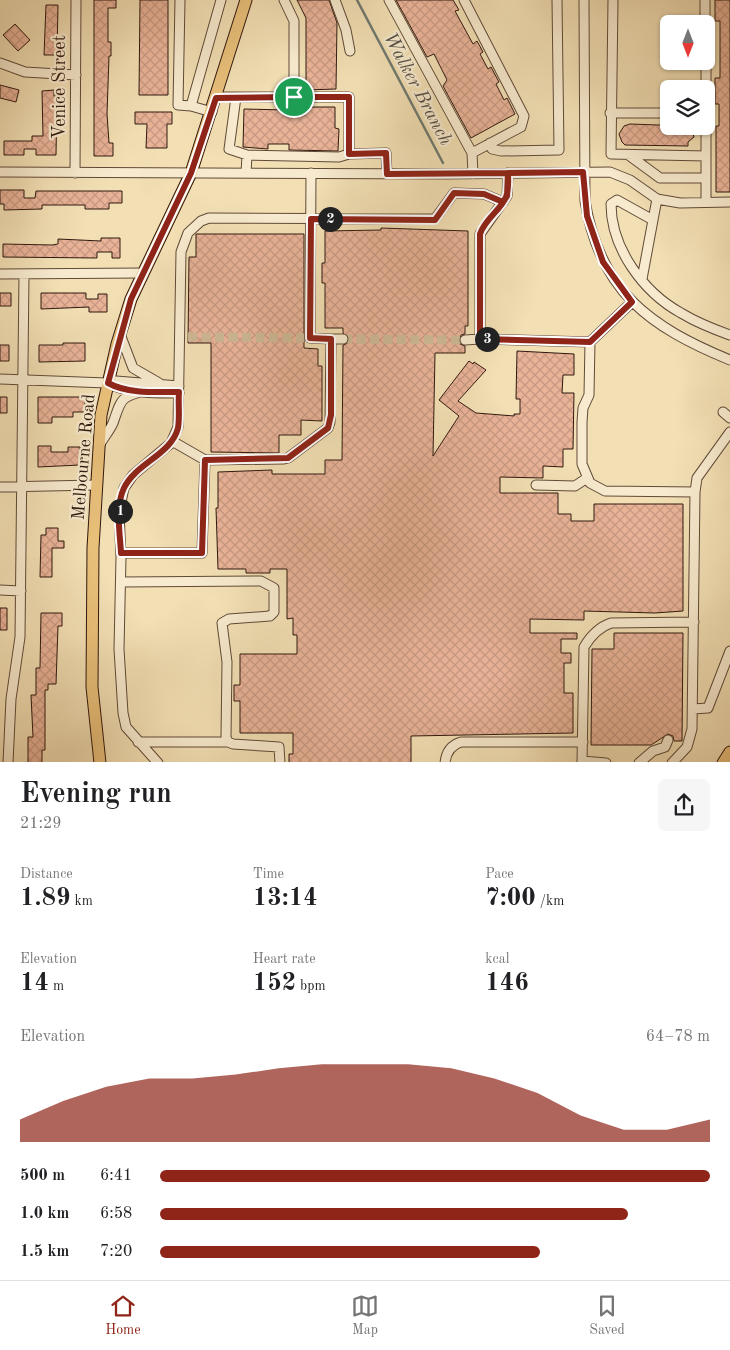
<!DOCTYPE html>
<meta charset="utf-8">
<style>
:root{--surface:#fff;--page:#f6f6f6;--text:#202124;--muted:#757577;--line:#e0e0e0;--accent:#8f2418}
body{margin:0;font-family:"Old Standard TT",serif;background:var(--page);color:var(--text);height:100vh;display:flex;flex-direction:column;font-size:19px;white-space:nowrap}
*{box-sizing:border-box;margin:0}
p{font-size:16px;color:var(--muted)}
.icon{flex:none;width:28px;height:28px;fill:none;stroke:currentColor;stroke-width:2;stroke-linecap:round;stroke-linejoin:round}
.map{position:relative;height:762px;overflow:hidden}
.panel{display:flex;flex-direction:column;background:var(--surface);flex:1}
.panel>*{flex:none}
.needle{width:32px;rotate:180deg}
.buttons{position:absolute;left:660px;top:15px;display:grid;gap:10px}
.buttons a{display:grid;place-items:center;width:55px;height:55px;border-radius:8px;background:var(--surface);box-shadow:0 1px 4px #0004;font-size:25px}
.pin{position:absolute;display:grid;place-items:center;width:42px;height:42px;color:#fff;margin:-21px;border:2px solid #fff;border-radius:50%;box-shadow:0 1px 5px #0007}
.km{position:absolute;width:25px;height:25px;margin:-12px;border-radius:50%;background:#222;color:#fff;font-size:14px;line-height:25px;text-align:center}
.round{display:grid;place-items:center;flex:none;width:52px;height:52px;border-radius:8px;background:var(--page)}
.head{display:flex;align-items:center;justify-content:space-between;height:85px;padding:0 20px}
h1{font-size:28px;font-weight:600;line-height:38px}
.stats{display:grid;grid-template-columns:repeat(3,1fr);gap:8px;height:85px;padding:5px 20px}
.stats div{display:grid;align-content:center}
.stats b{font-size:25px;font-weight:600}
.stats small{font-size:14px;font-weight:400}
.stats p{font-size:14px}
.chart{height:140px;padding:10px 20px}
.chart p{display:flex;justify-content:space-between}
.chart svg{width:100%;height:90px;margin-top:5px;fill:var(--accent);opacity:.7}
ul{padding:0 20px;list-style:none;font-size:16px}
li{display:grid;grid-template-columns:80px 60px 1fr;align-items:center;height:38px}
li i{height:12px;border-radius:6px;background:var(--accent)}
.tab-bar{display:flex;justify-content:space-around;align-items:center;height:70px;border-top:1px solid var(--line);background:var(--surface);font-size:14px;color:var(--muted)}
.tab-bar a{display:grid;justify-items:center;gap:2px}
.tab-bar .on{color:var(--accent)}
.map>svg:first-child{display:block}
</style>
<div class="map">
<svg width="730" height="763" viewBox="0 0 730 763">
<defs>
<pattern id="building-cross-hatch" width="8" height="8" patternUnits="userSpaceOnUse" patternTransform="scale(1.25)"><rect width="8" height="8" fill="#e9b398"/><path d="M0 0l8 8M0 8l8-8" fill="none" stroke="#c89982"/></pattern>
</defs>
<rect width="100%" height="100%" fill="#f2dfb4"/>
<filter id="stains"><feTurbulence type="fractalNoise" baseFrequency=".004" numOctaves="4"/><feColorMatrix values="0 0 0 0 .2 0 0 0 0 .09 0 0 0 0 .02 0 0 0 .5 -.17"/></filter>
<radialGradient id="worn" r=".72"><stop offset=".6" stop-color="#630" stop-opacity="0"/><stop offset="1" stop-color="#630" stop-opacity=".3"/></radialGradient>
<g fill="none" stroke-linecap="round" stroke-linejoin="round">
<path stroke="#707a70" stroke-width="2.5" d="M 357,0 L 443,163"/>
</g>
<path fill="url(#building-cross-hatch)" stroke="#30180f" d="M 94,0 L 116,0 L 116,8 L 108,8 L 108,42 L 111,42 L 111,56 L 109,56 L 107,114 L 109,143 L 113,143 L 113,156 L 94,156 Z
M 140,0 L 168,0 L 168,95 L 139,95 Z
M 297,0 L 329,0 L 337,23 L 336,89 L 306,90 L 306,18 Z
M 396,0 L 453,0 L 459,10 L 455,11 L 473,44 L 477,41 L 483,52 L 480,54 L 488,69 L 491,67 L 499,82 L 496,84 L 504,100 L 507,98 L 515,114 L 471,138 L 443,86 L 447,80 L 434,54 L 427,57 Z
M 715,0 L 730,0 L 730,192 L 716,192 L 716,126 L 719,126 L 719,104 L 715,104 L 715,78 L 720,78 L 720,21 L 715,21 Z
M 46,5 L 58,5 L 57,55 L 44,55 Z
M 15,24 L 30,40 L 18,51 L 3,35 Z
M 0,85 L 19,90 L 16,102 L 0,98 Z
M 54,90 L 54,96 L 57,96 L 56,155 L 36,155 L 36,149 L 24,149 L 24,155 L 4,155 L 4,141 L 32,141 L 32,136 L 43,136 L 42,91 Z
M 309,103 L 309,107 L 335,107 L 335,128 L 339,129 L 338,151 L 289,150 L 289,144 L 268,144 L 268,149 L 243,147 L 244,109 L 286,110 L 286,104 Z
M 135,112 L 172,112 L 172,124 L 167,124 L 167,148 L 146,148 L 147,124 L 135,124 Z
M 630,124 L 687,126 L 692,130 L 694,137 L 688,142 L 688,146 L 625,145 L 622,142 L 619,134 L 624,126 Z
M 0,190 L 24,190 L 24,198 L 35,198 L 36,191 L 122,191 L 122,203 L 109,203 L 109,209 L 85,209 L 85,205 L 42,205 L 42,209 L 4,210 L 4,204 L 0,204 Z
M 381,228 L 468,231 L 468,326 L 465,326 L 465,334 L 461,335 L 459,340 L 460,344 L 465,346 L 465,353 L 435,353 L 433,456 L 459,416 L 439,400 L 469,361 L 473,364 L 474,362 L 486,370 L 458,401 L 476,413 L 514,416 L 514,414 L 520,414 L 520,399 L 516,399 L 517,351 L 574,354 L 574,375 L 563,375 L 562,393 L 574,393 L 573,449 L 563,449 L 563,467 L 543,466 L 543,478 L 500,477 L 500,493 L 558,493 L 558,514 L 571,514 L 571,521 L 594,521 L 594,504 L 683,504 L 683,611 L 655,613 L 584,611 L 584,620 L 530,619 L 530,633 L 577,633 L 577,639 L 561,639 L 561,653 L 571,653 L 571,663 L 564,663 L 564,693 L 573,693 L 573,733 L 411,736 L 411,763 L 289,763 L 289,754 L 293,754 L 293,733 L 240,733 L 240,701 L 234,701 L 234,685 L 240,685 L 240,654 L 297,654 L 297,635 L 293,635 L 293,618 L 287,619 L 287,569 L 270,569 L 270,573 L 246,573 L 246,569 L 218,569 L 216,508 L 218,508 L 218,472 L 272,470 L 272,474 L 325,474 L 325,460 L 342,460 L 343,345 L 348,343 L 349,339 L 343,333 L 343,328 L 325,328 L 325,283 L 322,283 L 322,263 L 325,263 L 325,231 L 381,230 Z
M 196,234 L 304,234 L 304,348 L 318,349 L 318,366 L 322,366 L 322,421 L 301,420 L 301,435 L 279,435 L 279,453 L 211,452 L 211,343 L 188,343 L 189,257 L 196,257 Z
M 101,238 L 120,238 L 120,258 L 112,258 L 112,252 L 97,252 L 97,258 L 3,257 L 3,244 L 52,245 L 58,244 L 58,239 L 101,241 Z
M 0,293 L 11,293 L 11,306 L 0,306 Z
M 41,293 L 86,293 L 86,299 L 98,299 L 98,294 L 107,294 L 107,312 L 89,312 L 89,307 L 41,309 Z
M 63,343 L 85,343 L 85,361 L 39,362 L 39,345 L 63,345 Z
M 0,345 L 9,345 L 9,361 L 0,361 Z
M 0,397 L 7,397 L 7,413 L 0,413 Z
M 38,397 L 85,397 L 85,412 L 73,412 L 73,417 L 52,417 L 52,423 L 38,423 Z
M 38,446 L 51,446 L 51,452 L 68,452 L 68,447 L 80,447 L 80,465 L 38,467 Z
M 46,528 L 58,528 L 58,541 L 64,541 L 64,548 L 52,548 L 52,577 L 40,577 L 41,535 L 46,535 Z
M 0,608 L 7,608 L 7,630 L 0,630 Z
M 41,613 L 62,613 L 62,626 L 58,626 L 56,684 L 48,684 L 48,690 L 45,690 L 45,750 L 42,750 L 42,763 L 28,763 L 28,737 L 33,737 L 31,695 L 36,695 L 36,668 L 40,668 Z
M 614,633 L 683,633 L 682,741 L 674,741 L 673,736 L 668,734 L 651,745 L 591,745 L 592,649 L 614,649 Z"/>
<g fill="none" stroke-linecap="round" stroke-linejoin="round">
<path stroke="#cbb793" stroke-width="9" stroke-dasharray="9 4.5" stroke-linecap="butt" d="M 188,337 L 304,338
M 343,339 L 465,340"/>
<defs>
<path id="minor" d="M 180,0 L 178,105 L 191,106 L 212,112
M 284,0 L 294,21 L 294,97
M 335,0 L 346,30 L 350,51
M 389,0 L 472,153 L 473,174
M 464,0 L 524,116 L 521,127 L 472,153
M 584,0 L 585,201 C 600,292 650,327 730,360
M 613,0 L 611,154 L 706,156
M 705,0 L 705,24
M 706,61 L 706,89
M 0,63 L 25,72 L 76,75
M 216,97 L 349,97 L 349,154
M 236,97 L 229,149 L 247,155 L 339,157 L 349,154 L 386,153 L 387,174
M 191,106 L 221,0
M 610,113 L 669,113
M 706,126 L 706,202
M 490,143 L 492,149 L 501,151 L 559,150 L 557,0
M 630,156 L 660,178 L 706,178
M 0,172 L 447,174 L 610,172 L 630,180 L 657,199 L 680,203 L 730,202
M 75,173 L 76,0
M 246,173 L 247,155
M 508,173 L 507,196 L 480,234 L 480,339 L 590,342 L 589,395 L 583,408 L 582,422 L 582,464 L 590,483 L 605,491 L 695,492 L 692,729 L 687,747 L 672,763
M 657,199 L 653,220 L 617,200 L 611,204 C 611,248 643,292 681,313 C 696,322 713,329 730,335
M 0,274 L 143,273
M 642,279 L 653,220
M 120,334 L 133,368 L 159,383
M 331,339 L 343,339
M 465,340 L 480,339
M 590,342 L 632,302
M 0,379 L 107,383 L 116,381 L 179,386
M 107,383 C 128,394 156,393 179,393
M 723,412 L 730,418
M 172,441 L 205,460 L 284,459 L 288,458 L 328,428 L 330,422 L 331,339 L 310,338 L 311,173
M 100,444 C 104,437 110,430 113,423 C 121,401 119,397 144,391
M 536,485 L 575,486 L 587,478
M 0,487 L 96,485
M 695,492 L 697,478 L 730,432
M 121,553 L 202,553 L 205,460
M 121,582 L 261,581 L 274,588 L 274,612 L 270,616 L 229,619 L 222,623 L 227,662 L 226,737 L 228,742 L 233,744 L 279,747 L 280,763
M 0,590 L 21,591
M 693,709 L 708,708 L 730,651
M 138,742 L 228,742
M 582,761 L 606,763
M 8,763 L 11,699 L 20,637 L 24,274
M 158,763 L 126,727 L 123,713 L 119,649 L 121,557 L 119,512 L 124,488 L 133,475 L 171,443 L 178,427 L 181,252 L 188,233 L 201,221 L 209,218 L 435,219 L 454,193 L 484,194 L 503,202
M 445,763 C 446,752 451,745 461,742 L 583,742
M 582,763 L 584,647 C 590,637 599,627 611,623 L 694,622
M 639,763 L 653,751 L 665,747 L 668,740"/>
<path id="major" d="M 100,763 L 92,687 L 93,548 L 101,415 L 117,344 L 131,299 L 191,173 L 246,0
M 723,763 L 730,752"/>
</defs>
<use href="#minor" stroke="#604a38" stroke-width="11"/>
<use href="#major" stroke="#30180f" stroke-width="13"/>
<use href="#minor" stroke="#f7eace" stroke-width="9"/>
<use href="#major" stroke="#e9c07a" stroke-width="11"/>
</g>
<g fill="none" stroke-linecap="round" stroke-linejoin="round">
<defs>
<path id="route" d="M 294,97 L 216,98 L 191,173 L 131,299 L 108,383 C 128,394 156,392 179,392 C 178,403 180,417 178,428 C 171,455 136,463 124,488 C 115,507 120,533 121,553 L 202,553 L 205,460 L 288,458 L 328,428 L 331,415 L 331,339 L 310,338 L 311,219 L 435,220 L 454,193 L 484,194 L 503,202 L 507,196 L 508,173 L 583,172 L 587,216 L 603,262 L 632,302 L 590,342 L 480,339 L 480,234 C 485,219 500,211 506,197 C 509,190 508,181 508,173 L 387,174 L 386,153 L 349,154 L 349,97 L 294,97"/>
</defs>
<use href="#route" stroke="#fff" stroke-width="10"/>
<use href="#route" stroke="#8f2418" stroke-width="6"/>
</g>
<g text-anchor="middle" stroke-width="4.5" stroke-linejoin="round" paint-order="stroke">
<g font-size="18" fill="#30180f" stroke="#f7eace">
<text transform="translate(59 87) rotate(-90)" y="6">Venice Street</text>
<text transform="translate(83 457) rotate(-85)" y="6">Melbourne Road</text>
</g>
<g font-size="19" font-style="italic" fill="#555148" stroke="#f7eace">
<text transform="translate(419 88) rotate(62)" y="7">Walker Branch</text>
</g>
</g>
<rect width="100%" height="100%" filter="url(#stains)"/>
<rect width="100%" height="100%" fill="url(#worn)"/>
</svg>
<div class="buttons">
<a><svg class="needle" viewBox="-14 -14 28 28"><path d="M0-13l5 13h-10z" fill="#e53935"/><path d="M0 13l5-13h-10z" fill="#757577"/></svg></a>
<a><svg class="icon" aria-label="layers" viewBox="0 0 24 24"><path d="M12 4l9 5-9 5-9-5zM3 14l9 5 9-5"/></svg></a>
</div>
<div class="pin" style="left:294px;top:97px;background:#1e9e55"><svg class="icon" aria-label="arrive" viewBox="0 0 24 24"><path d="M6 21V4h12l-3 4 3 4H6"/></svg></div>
<b class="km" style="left:120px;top:511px">1</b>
<b class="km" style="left:330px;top:219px">2</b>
<b class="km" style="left:487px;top:339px">3</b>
</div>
<section class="panel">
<div class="head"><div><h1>Evening run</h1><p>21:29</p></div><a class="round"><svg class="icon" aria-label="share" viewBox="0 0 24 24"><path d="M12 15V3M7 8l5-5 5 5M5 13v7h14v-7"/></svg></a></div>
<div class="stats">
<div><p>Distance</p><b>1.89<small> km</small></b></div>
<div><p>Time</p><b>13:14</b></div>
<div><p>Pace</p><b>7:00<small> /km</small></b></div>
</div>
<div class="stats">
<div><p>Elevation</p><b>14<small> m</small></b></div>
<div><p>Heart rate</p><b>152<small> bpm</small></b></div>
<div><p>kcal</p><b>146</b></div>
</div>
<div class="chart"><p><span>Elevation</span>64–78 m</p>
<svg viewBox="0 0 160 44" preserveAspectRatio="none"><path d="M0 44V33L10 24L20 17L30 13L40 13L50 11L60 8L70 6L80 6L90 6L100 8L110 13L120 20L130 31L140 38L150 38L160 33V44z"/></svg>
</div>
<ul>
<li><b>500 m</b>6:41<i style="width:100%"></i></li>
<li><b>1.0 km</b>6:58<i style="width:85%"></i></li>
<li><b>1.5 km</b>7:20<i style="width:69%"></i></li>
</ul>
</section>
<nav class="tab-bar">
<a class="on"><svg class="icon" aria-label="home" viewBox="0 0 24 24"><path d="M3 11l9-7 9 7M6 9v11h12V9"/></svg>Home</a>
<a><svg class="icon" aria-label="map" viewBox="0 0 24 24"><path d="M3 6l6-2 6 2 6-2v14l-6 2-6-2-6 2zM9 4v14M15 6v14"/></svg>Map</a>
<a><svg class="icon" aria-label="saved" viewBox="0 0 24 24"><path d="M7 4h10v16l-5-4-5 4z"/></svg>Saved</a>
</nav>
